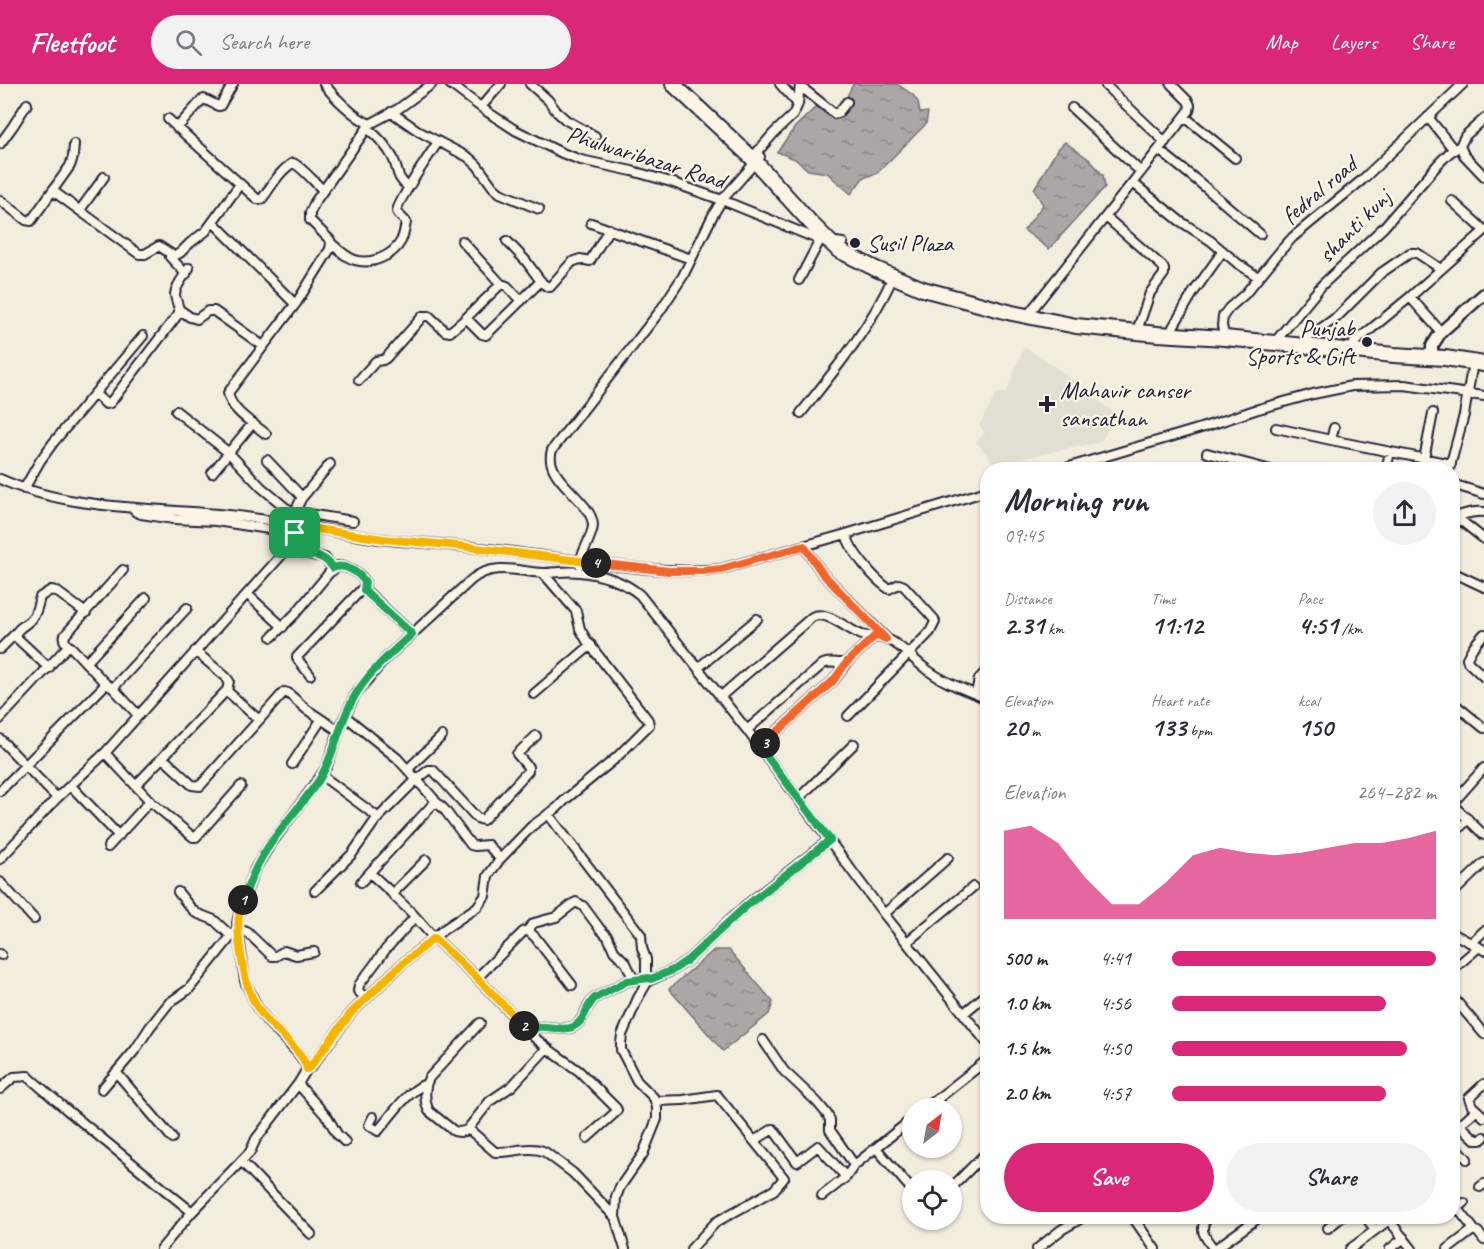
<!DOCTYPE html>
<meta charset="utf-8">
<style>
:root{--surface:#fff;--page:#f2f2f3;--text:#2b2b33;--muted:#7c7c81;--accent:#db2777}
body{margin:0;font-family:Caveat,sans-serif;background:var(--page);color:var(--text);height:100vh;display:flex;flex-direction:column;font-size:22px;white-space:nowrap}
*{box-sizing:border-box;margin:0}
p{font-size:20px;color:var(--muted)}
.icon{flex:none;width:33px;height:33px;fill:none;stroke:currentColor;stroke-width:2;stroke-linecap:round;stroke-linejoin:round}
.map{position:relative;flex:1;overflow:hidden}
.side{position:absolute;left:980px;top:378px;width:480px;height:762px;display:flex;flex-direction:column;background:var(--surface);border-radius:24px;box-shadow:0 2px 4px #0004}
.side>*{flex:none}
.needle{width:39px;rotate:31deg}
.fabs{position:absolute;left:902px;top:1014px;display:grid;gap:12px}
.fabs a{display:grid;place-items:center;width:60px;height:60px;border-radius:50%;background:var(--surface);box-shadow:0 2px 4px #0004;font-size:30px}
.pin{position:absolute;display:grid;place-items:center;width:51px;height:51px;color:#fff;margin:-26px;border-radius:12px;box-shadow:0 3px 9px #0006}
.km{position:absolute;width:30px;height:30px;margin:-15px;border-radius:50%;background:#222;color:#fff;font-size:16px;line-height:30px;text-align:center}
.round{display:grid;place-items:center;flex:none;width:63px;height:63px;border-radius:32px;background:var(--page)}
.headline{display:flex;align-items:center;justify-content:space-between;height:102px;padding:0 24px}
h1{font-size:33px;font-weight:700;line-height:45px}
.stats{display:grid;grid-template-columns:repeat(3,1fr);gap:9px;height:102px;padding:6px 24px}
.stats div{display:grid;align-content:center}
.stats b{font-size:26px;font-weight:700}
.stats small{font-size:16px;font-weight:400}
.stats p{font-size:16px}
.chart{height:168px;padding:12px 24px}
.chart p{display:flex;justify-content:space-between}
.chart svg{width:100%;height:108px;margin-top:6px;fill:var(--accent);opacity:.7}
.action{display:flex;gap:12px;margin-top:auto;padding:12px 24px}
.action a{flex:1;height:69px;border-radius:36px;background:var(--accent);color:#fff;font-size:24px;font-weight:700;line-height:69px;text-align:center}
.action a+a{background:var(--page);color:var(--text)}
ul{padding:0 24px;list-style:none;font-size:20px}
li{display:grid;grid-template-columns:96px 72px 1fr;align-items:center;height:45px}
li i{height:15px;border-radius:8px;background:var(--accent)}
header{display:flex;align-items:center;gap:36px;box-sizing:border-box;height:84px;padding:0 30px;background:var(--accent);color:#fff}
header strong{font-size:28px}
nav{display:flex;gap:33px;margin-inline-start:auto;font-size:21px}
.search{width:420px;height:54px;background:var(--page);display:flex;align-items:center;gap:15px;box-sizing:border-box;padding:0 21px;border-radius:33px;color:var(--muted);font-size:22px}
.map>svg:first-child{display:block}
</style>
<header>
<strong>Fleetfoot</strong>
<div class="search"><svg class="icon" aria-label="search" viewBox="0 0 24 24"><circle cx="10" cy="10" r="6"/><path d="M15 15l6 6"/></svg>Search here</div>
<nav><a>Map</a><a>Layers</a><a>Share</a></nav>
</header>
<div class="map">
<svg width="1484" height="1165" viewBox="0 0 1484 1165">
<defs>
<pattern id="water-ripples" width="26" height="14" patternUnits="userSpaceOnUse" patternTransform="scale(1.5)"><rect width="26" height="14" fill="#aca7a6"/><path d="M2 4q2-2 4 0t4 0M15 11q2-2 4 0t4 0" fill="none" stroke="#8c8888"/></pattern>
</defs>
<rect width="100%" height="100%" fill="#f3edde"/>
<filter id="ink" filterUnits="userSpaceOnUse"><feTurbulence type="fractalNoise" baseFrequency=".0167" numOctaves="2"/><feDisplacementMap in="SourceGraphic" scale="12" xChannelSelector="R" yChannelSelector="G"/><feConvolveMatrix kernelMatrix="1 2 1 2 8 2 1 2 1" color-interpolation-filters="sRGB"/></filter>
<g filter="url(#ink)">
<path fill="#e3ded2" d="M 1024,263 L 1054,282 L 1117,331 L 1101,358 L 995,380 L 976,358 L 985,349 L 979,341 L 997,309 L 1006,309 Z"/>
<path fill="url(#water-ripples)" stroke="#75727b" stroke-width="1.5" d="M 853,0 L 897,0 L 913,11 L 918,18 L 920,29 L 928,28 L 926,40 L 877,89 L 863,94 L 851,110 L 827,89 L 808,86 L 795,75 L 777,68 L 795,43 L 821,18 L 834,29 L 843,21 Z
M 1065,58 L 1090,76 L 1103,91 L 1105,103 L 1049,165 L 1024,146 L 1043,121 L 1034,105 L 1057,66 Z
M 714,866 L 729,866 L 773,918 L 769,930 L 723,967 L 669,905 Z"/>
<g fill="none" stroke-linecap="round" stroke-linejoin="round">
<defs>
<path id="street" d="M 324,0 C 334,13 355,34 370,40 L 398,25 L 432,0
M 450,0 L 486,27 L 515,46 L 562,69 L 581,76 L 632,87 L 671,98 L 722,116 L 820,156 L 843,159
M 530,0 L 548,16 L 557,28 L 566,36 L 595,52
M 780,0 L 798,20
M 800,2 L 835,30 L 838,29 L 847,18
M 1106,2 L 1165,58
M 481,23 L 501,0
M 1072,24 L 1141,88
M 391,28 L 420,48 L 468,73 L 477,81 L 493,103 L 500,109 L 539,125
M 1185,33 L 1235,74
M 1428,33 L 1454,66
M 168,35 L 257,115 L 262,115 C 271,103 280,86 293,79 C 301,82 315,99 323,106
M 1484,35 L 1465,52 L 1460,62 L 1464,71 L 1484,92
M 177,44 L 202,16 L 204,15 L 218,22 L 220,22 L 233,0
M 367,44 C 377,52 387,62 393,74 C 399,87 395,92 408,103
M 0,60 L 13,42 L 27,20
M 1159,66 L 1199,98 L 1260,150
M 760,73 L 722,116 L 713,131 L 683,192 L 660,227 L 552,366 C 542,395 593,416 593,442 C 592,452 583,467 580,477 C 627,483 674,490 721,485 L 846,450 L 987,407
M 752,74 L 774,49 L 793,31 L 798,20 L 800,0
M 1133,99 L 1180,137 L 1211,157 L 1237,179 L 1258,193
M 53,107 L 139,170 L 145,170 L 159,162 L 174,172 L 180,169 L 190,159 L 206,147 L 240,100
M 0,116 L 26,136 L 31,137 L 70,82 L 73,73 L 74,60
M 1452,117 L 1484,146
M 80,126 L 104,93
M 1106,133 L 1162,182 L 1164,185 L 1164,190 L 1150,209 L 1139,241
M 213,138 L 295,220
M 591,139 L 691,175
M 462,157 L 501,200
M 507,157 L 526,177 L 542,199 L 548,203 L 550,203 L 572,178 L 580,175 L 590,177 L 609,145
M 331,159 C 339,166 345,173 355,176 C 371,181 393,172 401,157 C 404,151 405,144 406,138 C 404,135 398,131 397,127 C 396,120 432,67 438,58
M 170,173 L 186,190
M 799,196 L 820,156
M 1410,213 L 1441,248
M 180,226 L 190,233 L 197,235 L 208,227 L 214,227 L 263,262
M 1027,232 L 1189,27 L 1190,21 L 1188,17 L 1171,0
M 465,235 L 501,200 L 507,202 L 521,217
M 1173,243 L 1193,209 L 1223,167
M 1279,253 L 1322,201 L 1384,143 L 1439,79 L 1449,69 L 1460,62
M 1225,254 L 1222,242 L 1223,232 L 1229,224 L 1245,210 L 1282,165 L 1293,153 L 1362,96 L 1463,0
M 1306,255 L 1337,233 L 1381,189 L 1410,169 L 1417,169 L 1441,185
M 1354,259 L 1410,213 L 1484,147
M 359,296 L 376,277 L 383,276 L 386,274 L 423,232 L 429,232 L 445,247 L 450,248 L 464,236 L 467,235 L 482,250 L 486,251 L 541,197
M 95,310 L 106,320 L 110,319 L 179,229 C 180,222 175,217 175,210 C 176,201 185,191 189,184
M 176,327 L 229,369 L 261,403 L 286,424 L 295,428 L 353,437
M 801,329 C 835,286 870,244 893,193
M 1276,344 L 1331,356 L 1451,380
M 266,350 C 253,339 231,327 228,309 L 297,218 L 330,165 L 331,159 L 330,156 L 310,136 L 310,129 L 315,118 L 370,40
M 1331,356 L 1334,344
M 1207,369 L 1271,386
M 1424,375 L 1433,329
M 267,376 L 301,412 L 301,415 L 295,428
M 1059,386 L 1201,344 L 1255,326 L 1313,310 L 1352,302 L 1404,301 L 1484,312
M 1386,386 L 1390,368
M 1449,386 L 1464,331 L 1473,278
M 212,389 L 253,339
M 0,395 C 70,427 153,423 228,431 C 279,436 330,448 381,455 C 406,458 432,459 458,462 C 499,465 539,472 580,477 L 580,480
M 1452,400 L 1484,410
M 24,405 L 40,377 L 53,359 L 143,252
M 301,415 L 330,380
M 134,424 L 136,428 L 141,430 L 174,435 L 216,437 L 295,449
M 1452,432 L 1464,439 L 1484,455
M 1455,433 C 1465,430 1473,427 1484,428
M 846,450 C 850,467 875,496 889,505 L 899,500 L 904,502 L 934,535 L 935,538 L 930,548 L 848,632
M 804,462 L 822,489 L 887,555
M 287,465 L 325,474 L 333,485
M 1452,488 L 1484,503
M 247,510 L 283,543
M 1484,550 L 1473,563 L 1467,574 L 1468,578 L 1484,593
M 272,553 L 296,529 L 329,489 L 338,482 C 349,483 359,488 365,498 L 364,506
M 68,562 L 64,556 L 65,551 L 123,486
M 0,565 L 15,550
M 195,567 L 226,593 L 229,597 L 227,607 L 259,636 L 284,608 L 288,609 L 306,625 L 339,647
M 86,579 L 146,514
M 49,584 L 18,555 L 15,551 C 18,542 28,541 33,533 C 37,528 38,520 40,513 L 51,506 L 56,507 L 86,529
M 698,584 L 757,535
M 310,591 L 298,576 L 297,573 L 361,506 L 367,508 L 412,550
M 113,604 L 138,631
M 534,610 L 591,561
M 976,610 L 979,595 L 987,586
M 720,613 L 812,533 C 827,525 847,546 862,551 C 871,553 880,552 889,556 C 904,563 915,578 929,587 C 946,600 967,606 987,615
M 1452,618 L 1484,644
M 0,635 L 68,562 L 71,563 L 106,600 L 113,604 L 187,524
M 747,646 L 823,580 C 831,576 839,581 847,578 L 875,552
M 0,655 L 57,714
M 760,663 L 833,597 L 847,579
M 105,669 L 152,719 L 193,753 L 196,753 L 241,702
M 163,674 L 192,701 L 200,702 L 259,636
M 292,680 L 321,636
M 1484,684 L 1452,720 L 1484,751
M 408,685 L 442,652
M 321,691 L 379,734
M 415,697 L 429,686 L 433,686 L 477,734 L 483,736 L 528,687 L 528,683 L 517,670 L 536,652
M 136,701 L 226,607
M 71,702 L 119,752
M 0,707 L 106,600
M 799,714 L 854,660
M 435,717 L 444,725 L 471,761 L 475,762 L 488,761 L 500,775
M 548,730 L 641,851 L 642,864 L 646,875 L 646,890 L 651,895
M 1452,752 L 1468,735
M 108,763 L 150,717
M 0,775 L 57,714 L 105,669 L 287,465 L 292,456 L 296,442
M 426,776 L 394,808 L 393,811 L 411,828 L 434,854 L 477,894 L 535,954 L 551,967 L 579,987 L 616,1024 L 617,1026 L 616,1028 L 587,1054
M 370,789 L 393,810
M 0,798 L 34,835
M 361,798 L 435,718 L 434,715 L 417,696
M 1456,806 L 1484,779
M 315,807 L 352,770 L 375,737 L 415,697 L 416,695 L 397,674 L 345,632
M 178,808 L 189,822 L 196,829 L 214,836 L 231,852
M 884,830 L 948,774
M 530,848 L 530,843 L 534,839 L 556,833 L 574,819 L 576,818 L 583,822 L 600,845 L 608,853 L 614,867 L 626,879 L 634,896
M 1452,849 L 1484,866
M 907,858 L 973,803
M 1471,859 L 1484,847
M 0,870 L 1,871
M 1452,886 L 1479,863
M 477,894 L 523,848 L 527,846 L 535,853 L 572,901
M 1452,912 L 1484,950
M 366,914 L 358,907 L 359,901 L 386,865 L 415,833
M 964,929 L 987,910
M 480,939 L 429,994 C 424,1003 424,1017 429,1027 L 454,1047 L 460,1048 L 468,1046 L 472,1048 L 495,1068 C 512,1069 530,1061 545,1068 L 573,1089 L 614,1132
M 530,948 C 532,947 536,944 538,943 C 547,941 566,949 576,941 C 585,935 586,921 595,914 L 627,897 L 649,894
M 763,956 L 784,987 L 817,1018 L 827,1030 L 830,1036 L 830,1046 L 853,1079 L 857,1079 L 912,1035
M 307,985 L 311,983 L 351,929 L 401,881 L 443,846 L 477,823 L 485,812 L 488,792 L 500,775 L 532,742 L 557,724 L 566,715 L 616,674 L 649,641 L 648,636 L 587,557 L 580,545 L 576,527 L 543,489
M 116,988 L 172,1054
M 298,1000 L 328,1034 L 337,1050 L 345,1058
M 1484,1000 L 1469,1014 L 1472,1022 L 1484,1033
M 0,1005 L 14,993 L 28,992 L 31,995 L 67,1026 L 192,1128
M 102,1005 L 135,966 L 150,943 L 169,919 L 189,905 L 237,845 L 247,848 L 272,872 L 276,872 L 284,867 L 296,871 L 314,868
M 656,1017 L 683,1016 L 717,1011 L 784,1094 L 774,1106 L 716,1138 L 691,1165
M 926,1024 L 987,976
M 373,1033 L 369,1041 L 378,1047 C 391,1032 407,1007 426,1000
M 1460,1041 L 1476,1056 L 1481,1056 L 1484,1053
M 467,1046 L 490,1017 L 512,1002 L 547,964
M 1452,1048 L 1476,1026
M 754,1057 L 773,1045 L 797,1078 L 818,1062 L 846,1093
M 1452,1058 L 1467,1075
M 876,1064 L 912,1106
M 241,1077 L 311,1150
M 1480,1103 L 1484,1100
M 951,1104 L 987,1068
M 822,1112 L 846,1093 L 855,1080
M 1132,1132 L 1155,1165
M 1209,1132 C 1197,1144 1205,1154 1214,1165
M 1365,1132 L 1375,1146
M 1328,1144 L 1343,1132
M 1473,1146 L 1478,1148 L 1484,1156
M 161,1165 L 192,1128 L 250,1068 L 256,1055 L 298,1000 L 307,985 L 306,981 L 298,969 L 267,937 L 257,923 L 245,897 L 237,839 L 241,822 L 255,785 L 268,764 L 318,696 L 327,682 L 341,641 L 356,609 L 386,574 L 471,496 C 492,478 517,487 542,489 C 555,489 567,486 580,488 C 600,490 624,497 640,511 L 747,646 L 884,830 L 987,959
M 625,1165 L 615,1133 L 616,1113 L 620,1103 L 643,1070 L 657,1035 L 657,1023 L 654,1014 L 637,997 L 621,966 L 621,959 L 622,951 L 638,914 L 648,897 L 673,886 L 689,875 L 745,822 L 829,756
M 1037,1165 L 1061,1146 L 1085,1132
M 1215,1165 L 1261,1132
M 1350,1165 L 1389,1136 L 1412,1165
M 1390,1165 L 1404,1154
M 1448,1165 L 1473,1146 L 1473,1144 L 1459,1126 L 1460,1122 L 1464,1119"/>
<path id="secondary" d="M 1432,274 L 1432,262 L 1441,248 L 1484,210"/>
<path id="highway" d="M 673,0 L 752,74 L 810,138 L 838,166 L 876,185 L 923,205 L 1012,229 L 1076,242 L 1158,250 L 1225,254 L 1394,271 L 1445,274 L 1484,280"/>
</defs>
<use href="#street" stroke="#22223b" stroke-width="12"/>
<use href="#secondary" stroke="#22223b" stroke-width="15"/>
<use href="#highway" stroke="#22223b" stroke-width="18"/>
<use href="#street" stroke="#fcf5e5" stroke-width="8"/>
<use href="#secondary" stroke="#fcf5e5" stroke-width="10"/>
<use href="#highway" stroke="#fcf5e5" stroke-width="14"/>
</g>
</g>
<g fill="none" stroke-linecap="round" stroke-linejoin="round" filter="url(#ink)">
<defs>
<path id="split-1" d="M 243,816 C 247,806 250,796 255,786 C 270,754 299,725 319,696 C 334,672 338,644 351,619 C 364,592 390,570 412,550 L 364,506 L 365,498 C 358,488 345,479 333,484 C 324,469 304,469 287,465 L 295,449"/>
<path id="split-2" d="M 243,816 C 236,835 238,851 241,871 C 245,895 249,916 266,935 C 277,948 304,968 307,985 L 310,983 L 351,929 L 401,881 L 434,854 L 477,894 L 524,942"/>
<path id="split-3" d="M 524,942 L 530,948 C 532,947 536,944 538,943 C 547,941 566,949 576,941 C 586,935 586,921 595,914 L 627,897 L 649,894 L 651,895 L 673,886 L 689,875 L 746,822 L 830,756 L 760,663 L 765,659"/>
<path id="split-4" d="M 596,479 L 669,487 L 702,487 L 721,485 L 804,462 L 822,489 L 886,555 L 875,552 L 847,578 L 833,597 L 765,659"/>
<path id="split-5" d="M 295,449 L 296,442 L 384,455 L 460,462 L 596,479"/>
</defs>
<use href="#split-1" stroke="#fff" stroke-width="12"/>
<use href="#split-2" stroke="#fff" stroke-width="12"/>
<use href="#split-3" stroke="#fff" stroke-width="12"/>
<use href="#split-4" stroke="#fff" stroke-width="12"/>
<use href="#split-5" stroke="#fff" stroke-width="12"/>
<use href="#split-1" stroke="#22a559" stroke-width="8"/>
<use href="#split-2" stroke="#f5b400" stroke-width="8"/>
<use href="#split-3" stroke="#22a559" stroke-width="8"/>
<use href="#split-4" stroke="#f0652b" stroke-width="8"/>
<use href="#split-5" stroke="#f5b400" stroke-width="8"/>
</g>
<g fill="#22223b" stroke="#fcf5e5" stroke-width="2">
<circle cx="855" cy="159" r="6"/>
<circle cx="1367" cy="258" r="6"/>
<path d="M1044 311h6v6h6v6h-6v6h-6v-6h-6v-6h6z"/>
</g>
<g text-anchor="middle" stroke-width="4.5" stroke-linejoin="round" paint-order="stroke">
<g font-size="24" fill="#22223b" stroke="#fcf5e5">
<text transform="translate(646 73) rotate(17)" y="8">Phulwaribazar Road</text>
<text transform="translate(1319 106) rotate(-40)" y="8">fedral road</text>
<text transform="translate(1354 142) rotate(-45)" y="8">shanti kunj</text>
</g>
<g font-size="24" fill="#22223b" stroke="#fcf5e5" text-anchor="start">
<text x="867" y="167">Susil Plaza</text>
<text x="1355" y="252" text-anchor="end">Punjab<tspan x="1355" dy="28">Sports &amp; Gift</tspan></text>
<text x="1060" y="314">Mahavir canser<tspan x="1060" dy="28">sansathan</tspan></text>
</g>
</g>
</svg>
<div class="fabs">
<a><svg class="needle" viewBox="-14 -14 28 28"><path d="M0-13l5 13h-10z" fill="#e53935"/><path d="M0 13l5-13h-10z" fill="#7c7c81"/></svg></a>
<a><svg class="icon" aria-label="locate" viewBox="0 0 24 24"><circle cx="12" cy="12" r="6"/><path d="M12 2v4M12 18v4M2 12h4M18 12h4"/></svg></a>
</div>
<div class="pin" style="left:295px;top:449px;background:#1e9e55"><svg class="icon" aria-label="arrive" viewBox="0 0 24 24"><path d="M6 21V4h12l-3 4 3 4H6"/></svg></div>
<b class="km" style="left:243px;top:816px">1</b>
<b class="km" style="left:524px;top:942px">2</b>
<b class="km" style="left:765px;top:659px">3</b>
<b class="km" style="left:596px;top:479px">4</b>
<section class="side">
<div class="headline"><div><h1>Morning run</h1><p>09:45</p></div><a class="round"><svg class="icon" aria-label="share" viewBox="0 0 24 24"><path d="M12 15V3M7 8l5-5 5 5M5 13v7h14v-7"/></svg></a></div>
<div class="stats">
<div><p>Distance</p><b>2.31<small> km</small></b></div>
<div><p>Time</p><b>11:12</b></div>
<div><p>Pace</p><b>4:51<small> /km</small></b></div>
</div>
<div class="stats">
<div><p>Elevation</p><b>20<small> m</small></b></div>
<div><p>Heart rate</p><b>133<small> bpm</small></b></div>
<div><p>kcal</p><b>150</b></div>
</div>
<div class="chart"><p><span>Elevation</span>264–282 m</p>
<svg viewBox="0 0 160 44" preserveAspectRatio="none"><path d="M0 44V8L10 6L20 13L30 27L40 38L50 38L60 29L70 18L80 15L90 17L100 18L110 17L120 15L130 13L140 13L150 11L160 8V44z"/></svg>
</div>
<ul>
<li><b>500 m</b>4:41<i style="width:100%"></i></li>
<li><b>1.0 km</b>4:56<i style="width:81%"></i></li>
<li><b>1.5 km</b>4:50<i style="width:89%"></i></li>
<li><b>2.0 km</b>4:57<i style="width:81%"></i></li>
</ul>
<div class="action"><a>Save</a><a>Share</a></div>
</section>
</div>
